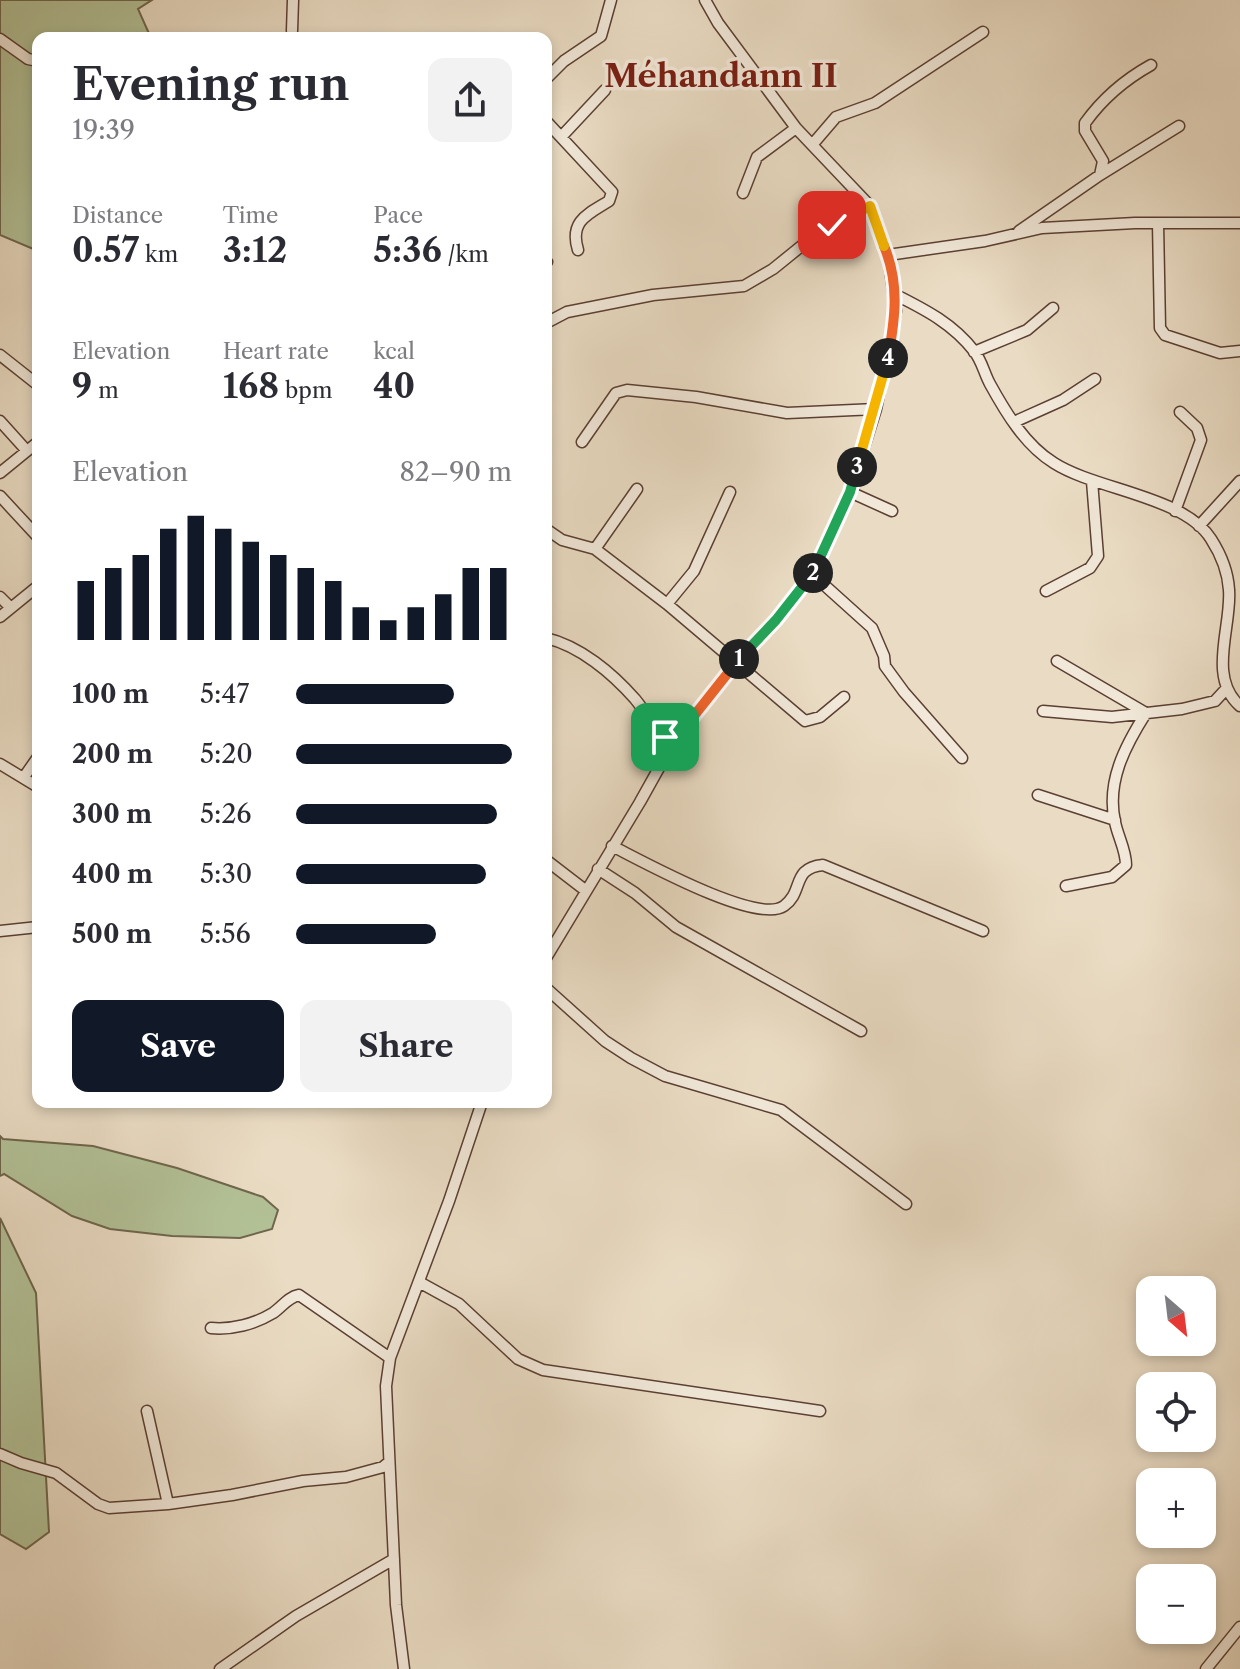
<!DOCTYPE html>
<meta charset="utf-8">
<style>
:root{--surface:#fff;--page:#f2f2f3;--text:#2b2b33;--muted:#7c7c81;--accent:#111827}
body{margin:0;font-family:"Libre Caslon Text",serif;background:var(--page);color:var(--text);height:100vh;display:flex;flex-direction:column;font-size:30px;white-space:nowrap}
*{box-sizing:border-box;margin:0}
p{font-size:26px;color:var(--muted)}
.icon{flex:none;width:44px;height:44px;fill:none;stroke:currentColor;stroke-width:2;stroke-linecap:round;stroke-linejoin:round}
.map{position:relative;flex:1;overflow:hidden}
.drawer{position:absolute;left:32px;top:32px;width:520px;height:1076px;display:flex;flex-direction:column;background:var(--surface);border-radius:16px;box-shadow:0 4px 12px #0003}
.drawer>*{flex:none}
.needle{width:52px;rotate:152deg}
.controls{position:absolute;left:1136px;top:1276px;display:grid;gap:16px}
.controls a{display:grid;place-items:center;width:80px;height:80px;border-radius:16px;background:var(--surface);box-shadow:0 4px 12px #0003;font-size:40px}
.pin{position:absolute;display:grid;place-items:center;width:68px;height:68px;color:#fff;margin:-34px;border-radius:16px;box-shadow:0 4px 12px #0006}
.km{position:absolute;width:40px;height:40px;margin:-20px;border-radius:50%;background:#222;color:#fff;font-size:22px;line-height:40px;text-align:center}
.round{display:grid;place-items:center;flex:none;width:84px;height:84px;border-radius:16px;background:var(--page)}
.overview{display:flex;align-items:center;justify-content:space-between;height:136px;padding:0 40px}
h1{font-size:44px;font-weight:700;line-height:60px}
.stats{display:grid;grid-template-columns:repeat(3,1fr);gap:12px;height:136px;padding:8px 40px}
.stats div{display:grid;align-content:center}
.stats b{font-size:34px;font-weight:700}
.stats small{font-size:22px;font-weight:400}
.stats p{font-size:22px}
.chart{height:224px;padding:16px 40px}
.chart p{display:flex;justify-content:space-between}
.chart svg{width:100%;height:144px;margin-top:8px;stroke:var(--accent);stroke-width:6}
.cta{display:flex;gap:16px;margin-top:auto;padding:16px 40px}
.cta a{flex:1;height:92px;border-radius:16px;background:var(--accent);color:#fff;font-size:32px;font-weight:700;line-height:92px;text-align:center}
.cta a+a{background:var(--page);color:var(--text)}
ul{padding:0 40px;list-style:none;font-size:26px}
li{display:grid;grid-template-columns:128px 96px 1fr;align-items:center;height:60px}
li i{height:20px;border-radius:10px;background:var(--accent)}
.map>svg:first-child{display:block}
</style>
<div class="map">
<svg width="1240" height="1669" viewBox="0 0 1240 1669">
<rect width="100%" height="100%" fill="#eadcc4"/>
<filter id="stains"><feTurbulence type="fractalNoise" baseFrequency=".0025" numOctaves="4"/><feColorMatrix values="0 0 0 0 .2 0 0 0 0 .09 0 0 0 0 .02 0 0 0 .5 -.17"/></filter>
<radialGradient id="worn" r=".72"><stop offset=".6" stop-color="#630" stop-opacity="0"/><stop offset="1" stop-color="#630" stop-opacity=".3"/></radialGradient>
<path fill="#b3c197" stroke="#6f664c" stroke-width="2" d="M 0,0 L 152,0 L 138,9 L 151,38 L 38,38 L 38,251 L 0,235 Z
M 0,1136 L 3,1139 L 93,1146 L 177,1168 L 263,1197 L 278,1210 L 272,1229 L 240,1238 L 172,1236 L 110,1229 L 72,1216 L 4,1174 L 0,1176 Z
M 0,1218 L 36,1293 L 49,1532 L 26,1549 L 0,1534 Z"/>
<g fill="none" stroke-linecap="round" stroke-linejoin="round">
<defs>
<path id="minor" d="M 292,31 L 293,0
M 0,39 L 28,59 L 38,61
M 546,79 L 564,61 L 601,36 L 611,0
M 546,121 L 612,192 L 609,201 C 588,214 569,221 578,250
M 562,136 L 605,90
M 812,145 L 836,117 L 875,103 L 983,32
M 1100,175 L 1103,161 L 1085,131 L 1085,123 C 1103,98 1124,80 1151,65
M 743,193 L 757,157 L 796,128
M 1158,223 L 1160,328 L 1165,335 L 1220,353 L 1240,351
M 1019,231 L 1100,175 L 1179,126
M 888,255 L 985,241 L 1042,228 L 1135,223 L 1240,223
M 546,261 L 547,262
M 896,295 C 926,310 953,324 974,351 C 982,361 984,373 990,384 C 1006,413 1025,445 1054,463 C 1096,490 1184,496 1211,539 C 1220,553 1228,572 1229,590 C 1232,626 1207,677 1240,706
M 546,323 L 567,312 L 653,295 L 744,286 L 773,269 L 820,231 L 870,206
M 974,352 L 1027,330 L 1053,308
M 0,355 L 38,385
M 0,421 L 27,451
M 1014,422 L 1063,400 L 1095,379
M 582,442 L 616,393 L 627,390 L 696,397 L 787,413 L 876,409
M 0,473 L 38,442
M 850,492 L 892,511
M 0,496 L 38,537
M 1175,511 L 1201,440 L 1197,428 L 1180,412
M 1199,526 L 1240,481
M 546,529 L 562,540 L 595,549 L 612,562 L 667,604 L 805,721 L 820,717 L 844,697
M 595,549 L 637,489
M 812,574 L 872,628 L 884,656 L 885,666 L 904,692 L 962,758
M 1046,591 L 1090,568 L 1098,556 L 1092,481
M 0,597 L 11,608
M 667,604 L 694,571 L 730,492
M 0,617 L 38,586
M 546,638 C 580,646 612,673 635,699 C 648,715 656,731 674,741
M 1057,661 L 1146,713 C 1125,746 1106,782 1115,822 C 1118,837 1126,850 1126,865 L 1112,877 L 1066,886
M 1043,711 L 1112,717 L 1182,709 L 1215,701 L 1227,688
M 0,764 L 38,787
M 24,777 L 38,757
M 1038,795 L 1115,820
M 612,846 C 642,861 757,925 784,906 C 804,892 791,868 823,865 L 983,931
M 546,860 L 585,890
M 598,869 L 635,893 L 676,927 L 861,1031
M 0,931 L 38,927
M 546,958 L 640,802 L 674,741 L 736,662 L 776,620 L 812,574 L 850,492 L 876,409 L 896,311 L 888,255 L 870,206 L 796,128 L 718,23 L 705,0
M 546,988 L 605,1041 L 631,1058 L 665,1076 L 781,1110 L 906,1204
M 419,1282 L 459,1304 L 518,1359 L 543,1370 L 820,1411
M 211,1328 C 232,1330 255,1324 273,1313 C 282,1307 288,1297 299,1295 L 390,1358
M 147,1411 L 168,1504
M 0,1454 L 21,1463 L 56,1473 L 98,1504 L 109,1508 L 168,1504 L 232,1495 L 303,1481 L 346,1477 L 383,1467 L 389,1462
M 220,1669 L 296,1616 L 394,1559
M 404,1669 L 396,1605 L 386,1386 L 390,1358 L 449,1201 L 482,1102
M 1206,1669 L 1240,1627"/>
</defs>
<use href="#minor" stroke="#5b3f32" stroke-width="13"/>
<use href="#minor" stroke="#f1e8d9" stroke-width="10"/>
</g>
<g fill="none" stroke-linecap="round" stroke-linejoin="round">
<defs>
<path id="split-1" d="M 665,737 L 674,741 L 739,659"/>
<path id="split-2" d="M 739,659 L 776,620 L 813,573"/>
<path id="split-3" d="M 813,573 L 850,492 L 857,467"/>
<path id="split-4" d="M 857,467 L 888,358"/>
<path id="split-5" d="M 884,246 C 900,284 895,319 888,358"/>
<path id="split-6" d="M 832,225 L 870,206 L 884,246"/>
</defs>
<use href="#split-1" stroke="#fff" stroke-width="16"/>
<use href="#split-2" stroke="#fff" stroke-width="16"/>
<use href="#split-3" stroke="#fff" stroke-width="16"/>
<use href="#split-4" stroke="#fff" stroke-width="16"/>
<use href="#split-5" stroke="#fff" stroke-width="16"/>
<use href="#split-6" stroke="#fff" stroke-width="16"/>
<use href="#split-1" stroke="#f0652b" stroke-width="10"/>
<use href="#split-2" stroke="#22a559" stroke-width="10"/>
<use href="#split-3" stroke="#22a559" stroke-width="10"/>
<use href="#split-4" stroke="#f5b400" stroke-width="10"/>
<use href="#split-5" stroke="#f0652b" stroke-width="10"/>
<use href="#split-6" stroke="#f5b400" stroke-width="10"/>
</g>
<g text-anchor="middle" stroke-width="7" stroke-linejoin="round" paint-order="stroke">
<g font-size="32" font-weight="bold" fill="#7a1f14" stroke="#f1e8d9">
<text x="721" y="87">Méhandann II</text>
</g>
</g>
<rect width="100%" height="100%" filter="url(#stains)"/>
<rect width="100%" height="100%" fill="url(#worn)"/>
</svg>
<div class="controls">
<a><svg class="needle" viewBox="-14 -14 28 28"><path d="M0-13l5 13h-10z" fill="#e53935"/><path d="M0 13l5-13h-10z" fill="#7c7c81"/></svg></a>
<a><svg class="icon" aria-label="locate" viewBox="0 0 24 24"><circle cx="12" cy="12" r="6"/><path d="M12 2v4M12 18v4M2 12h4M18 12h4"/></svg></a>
<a>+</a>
<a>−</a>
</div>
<div class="pin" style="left:665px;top:737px;background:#1e9e55"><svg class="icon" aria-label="arrive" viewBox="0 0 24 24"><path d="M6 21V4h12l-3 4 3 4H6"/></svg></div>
<div class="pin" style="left:832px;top:225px;background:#d93025"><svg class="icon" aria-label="check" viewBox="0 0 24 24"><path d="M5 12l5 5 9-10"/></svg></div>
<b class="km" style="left:739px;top:659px">1</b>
<b class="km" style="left:813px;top:573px">2</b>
<b class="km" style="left:857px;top:467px">3</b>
<b class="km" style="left:888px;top:358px">4</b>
<section class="drawer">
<div class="overview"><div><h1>Evening run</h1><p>19:39</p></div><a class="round"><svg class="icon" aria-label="share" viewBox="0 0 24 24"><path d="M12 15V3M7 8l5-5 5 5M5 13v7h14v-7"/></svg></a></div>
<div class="stats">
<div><p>Distance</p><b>0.57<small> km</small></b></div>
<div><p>Time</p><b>3:12</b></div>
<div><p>Pace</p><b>5:36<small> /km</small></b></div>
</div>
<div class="stats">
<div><p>Elevation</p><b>9<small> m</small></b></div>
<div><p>Heart rate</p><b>168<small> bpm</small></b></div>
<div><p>kcal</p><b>40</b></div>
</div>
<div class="chart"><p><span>Elevation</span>82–90 m</p>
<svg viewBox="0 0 160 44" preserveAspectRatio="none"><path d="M5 44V26M15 44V22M25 44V18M35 44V10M45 44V6M55 44V10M65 44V14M75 44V18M85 44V22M95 44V26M105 44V34M115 44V38M125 44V34M135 44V30M145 44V22M155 44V22"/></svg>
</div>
<ul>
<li><b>100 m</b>5:47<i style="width:73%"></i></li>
<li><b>200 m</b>5:20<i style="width:100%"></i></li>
<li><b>300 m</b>5:26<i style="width:93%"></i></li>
<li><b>400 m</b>5:30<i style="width:88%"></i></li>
<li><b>500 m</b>5:56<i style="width:65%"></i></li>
</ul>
<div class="cta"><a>Save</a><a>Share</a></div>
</section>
</div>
